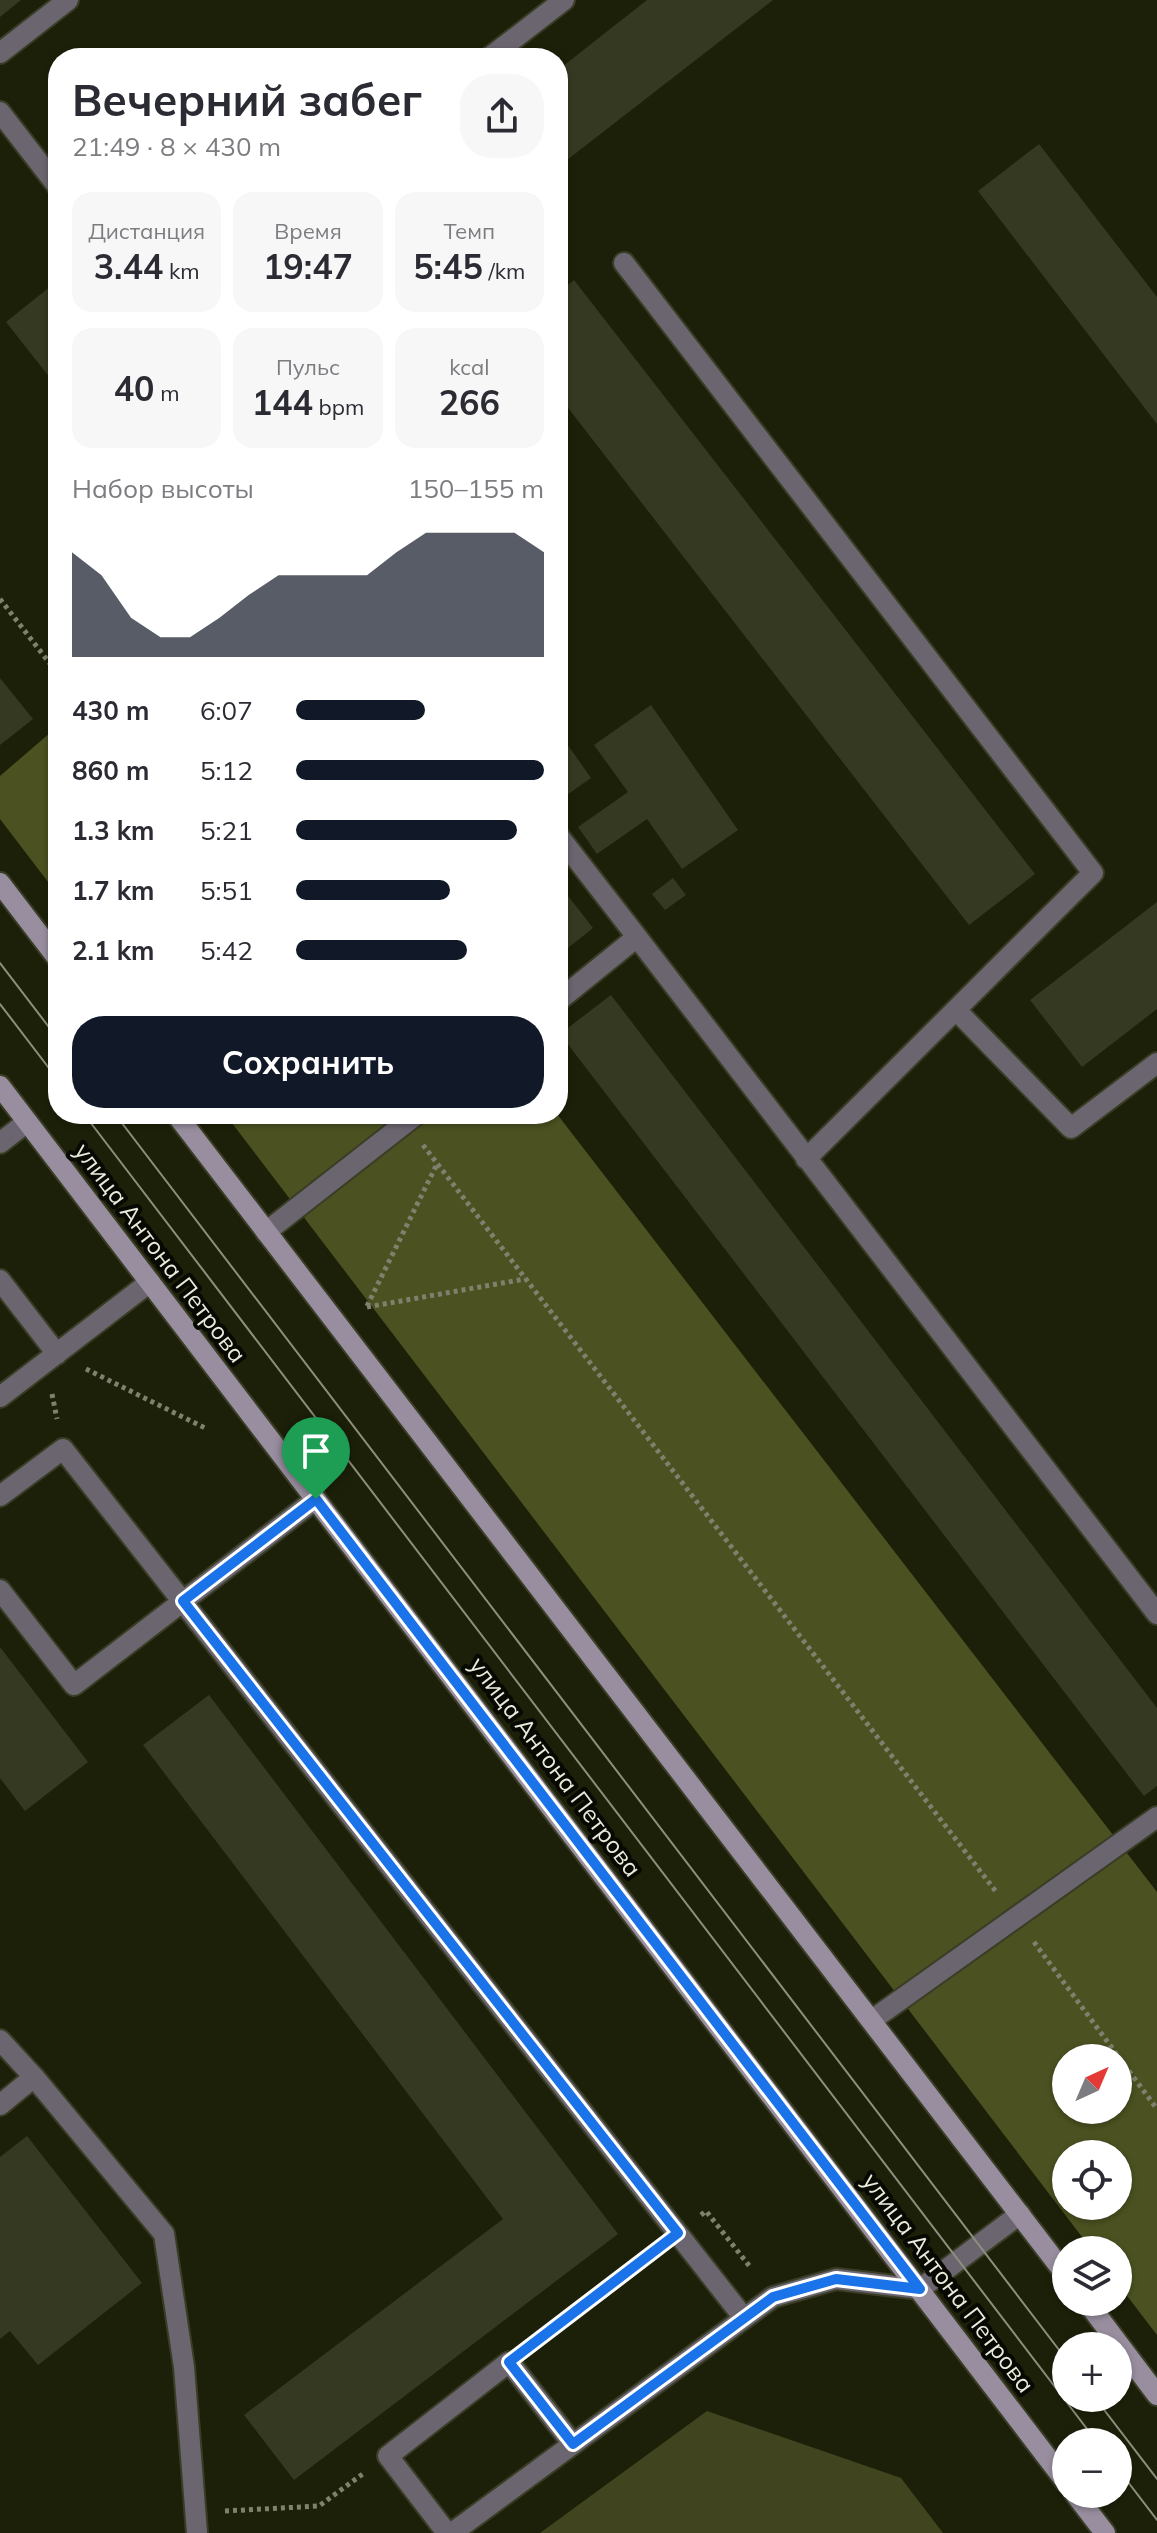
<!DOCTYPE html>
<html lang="ru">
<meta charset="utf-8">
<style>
:root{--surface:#fff;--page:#f7f7f7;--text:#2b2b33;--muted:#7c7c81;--accent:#111827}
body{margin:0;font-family:Mulish,sans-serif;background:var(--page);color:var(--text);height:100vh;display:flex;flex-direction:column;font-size:30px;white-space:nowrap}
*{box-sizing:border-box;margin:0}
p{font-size:26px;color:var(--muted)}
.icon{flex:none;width:44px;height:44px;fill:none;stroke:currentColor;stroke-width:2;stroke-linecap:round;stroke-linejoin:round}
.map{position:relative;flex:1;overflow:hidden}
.panel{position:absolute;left:48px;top:48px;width:520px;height:1076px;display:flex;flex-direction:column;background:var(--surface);border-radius:32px;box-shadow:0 2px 6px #0004}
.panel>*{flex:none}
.needle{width:52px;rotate:44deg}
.fabs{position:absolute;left:1052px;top:2044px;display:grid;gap:16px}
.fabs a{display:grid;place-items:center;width:80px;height:80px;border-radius:50%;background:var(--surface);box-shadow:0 2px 6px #0004;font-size:40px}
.pin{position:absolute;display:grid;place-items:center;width:68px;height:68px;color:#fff;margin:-82px -34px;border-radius:50% 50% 50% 0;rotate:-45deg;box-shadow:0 0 8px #0007}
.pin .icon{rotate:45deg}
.round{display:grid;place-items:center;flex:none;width:84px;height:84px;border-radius:32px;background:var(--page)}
.headline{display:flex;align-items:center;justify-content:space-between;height:136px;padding:0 24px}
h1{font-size:44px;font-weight:700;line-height:60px}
.metrics{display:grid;grid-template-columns:repeat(3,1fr);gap:12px;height:136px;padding:8px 24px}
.metrics div{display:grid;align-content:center;border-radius:20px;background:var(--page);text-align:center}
.metrics b{font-size:34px;font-weight:700}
.metrics small{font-size:22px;font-weight:400}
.metrics p{font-size:22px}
.chart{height:224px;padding:16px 24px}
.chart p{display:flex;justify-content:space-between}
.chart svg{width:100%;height:144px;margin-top:8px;fill:var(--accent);opacity:.7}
.primary-button{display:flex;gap:16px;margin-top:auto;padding:16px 24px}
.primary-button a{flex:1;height:92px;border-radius:32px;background:var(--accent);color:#fff;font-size:32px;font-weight:700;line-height:92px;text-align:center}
ul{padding:0 24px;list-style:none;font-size:26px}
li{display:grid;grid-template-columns:128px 96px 1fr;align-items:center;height:60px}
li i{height:20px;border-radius:10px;background:var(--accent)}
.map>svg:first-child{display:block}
</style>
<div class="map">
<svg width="1157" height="2533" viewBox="0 0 1157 2533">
<rect width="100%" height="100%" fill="#1d2008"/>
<path fill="#404520" d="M 707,2411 L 901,2478 L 943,2533 L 540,2533 Z"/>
<path fill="#4b5120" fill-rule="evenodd" d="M 58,726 L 58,895 L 0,819 L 0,776 Z
M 225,1114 L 557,1114 L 1157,1892 L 1157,2335 L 1118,2284 L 1118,2250 L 1092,2250 ZM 1066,2058 L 1118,2058 L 1118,2110 L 1066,2110 ZM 1066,2154 L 1118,2154 L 1118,2206 L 1066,2206 Z"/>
<path fill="#363922" d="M 0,0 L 21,0 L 0,17 Z
M 647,0 L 773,0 L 558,167 L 558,70 Z
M 1039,144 L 1157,297 L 1157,424 L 978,191 Z
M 574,280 L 1035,874 L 969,925 L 558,395 L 558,293 Z
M 56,282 L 58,284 L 58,388 L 6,322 Z
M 0,678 L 33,719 L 0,745 Z
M 651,705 L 738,830 L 682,869 L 647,819 L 597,854 L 578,827 L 628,792 L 594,745 Z
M 558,731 L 591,778 L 564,797 L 558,789 Z
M 673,878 L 686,895 L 665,910 L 652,894 Z
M 558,883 L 593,928 L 558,956 Z
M 1157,902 L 1157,1009 L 1082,1067 L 1030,1000 Z
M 611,995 L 1157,1708 L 1157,1786 L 1144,1796 L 560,1034 Z
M 0,1647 L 88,1762 L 25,1811 L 0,1778 Z
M 209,1695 L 618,2234 L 294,2480 L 244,2415 L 503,2219 L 143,1745 Z
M 27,2136 L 142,2283 L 38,2365 L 10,2331 L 0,2339 L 0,2157 Z"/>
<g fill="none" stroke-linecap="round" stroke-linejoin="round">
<defs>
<path id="lane" d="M 0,53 L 68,0
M 489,58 L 564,0
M 0,112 L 58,187
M 624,263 L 1093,873 L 806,1159
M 558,835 L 637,937 L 558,1001
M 637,937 L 1157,1614
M 957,1011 L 1071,1128 L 1157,1063
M 0,1143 L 27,1122
M 266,1232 L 417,1114
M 0,1280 L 57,1354
M 0,1397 L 150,1282
M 0,1496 L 63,1449 L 744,2318
M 0,1590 L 74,1685 L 316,1499
M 872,2020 L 1157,1817
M 0,2040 L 34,2077 L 164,2234 L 184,2367 L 197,2533
M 0,2105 L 34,2077
M 447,2533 L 388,2456 L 509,2362 L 573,2444"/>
<path id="street" d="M 452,2533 L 773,2297 L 836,2279 L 920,2289 L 1020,2214"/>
<path id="secondary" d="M 0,883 L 58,959
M 0,1086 L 1066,2482
M 176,1114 L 1066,2275
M 1087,2302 L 1157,2395
M 1075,2494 L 1105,2533"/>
</defs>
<use href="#lane" stroke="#3a3d26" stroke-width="24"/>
<use href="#street" stroke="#3a3d26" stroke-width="24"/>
<use href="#secondary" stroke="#3a3d26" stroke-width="24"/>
<path stroke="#7e816d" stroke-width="5" stroke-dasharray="4 4" stroke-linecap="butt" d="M 0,599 L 58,674
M 423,1145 L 997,1893
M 367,1306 L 437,1164
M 367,1307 L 525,1279
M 86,1369 L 205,1428
M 52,1394 L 57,1419
M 1034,1942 L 1157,2109
M 701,2215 L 706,2211 L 751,2268
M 533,2344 L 652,2252
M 225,2511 L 319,2506 L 364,2473"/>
<use href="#lane" stroke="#6b656f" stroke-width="20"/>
<use href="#street" stroke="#6b656f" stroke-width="20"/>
<use href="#secondary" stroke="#988e9f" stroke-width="20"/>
<path stroke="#8c8f7c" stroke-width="2" d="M 0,963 L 58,1039
M 0,1004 L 58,1080
M 84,1114 L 1097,2442
M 115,1114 L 1066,2359
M 1095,2398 L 1157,2479
M 1118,2469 L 1157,2520"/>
</g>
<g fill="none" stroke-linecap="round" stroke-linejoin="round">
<defs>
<path id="route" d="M 316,1499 L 920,2289 L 836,2279 L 773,2297 L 573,2444 L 509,2362 L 678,2233 L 183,1601 Z"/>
</defs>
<use href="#route" stroke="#fff" stroke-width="16"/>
<use href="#route" stroke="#1a73e8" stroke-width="10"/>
</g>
<g text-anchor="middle" stroke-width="8" stroke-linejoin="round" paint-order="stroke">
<g font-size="24" fill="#e9ecdd" stroke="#070902">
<text transform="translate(160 1253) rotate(53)" y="8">улица Антона Петрова</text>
<text transform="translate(555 1767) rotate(53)" y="8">улица Антона Петрова</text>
<text transform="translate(948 2283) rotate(53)" y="8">улица Антона Петрова</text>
</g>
</g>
</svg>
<div class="fabs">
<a><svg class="needle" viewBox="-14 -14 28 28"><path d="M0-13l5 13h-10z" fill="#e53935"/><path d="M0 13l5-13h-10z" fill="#7c7c81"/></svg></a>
<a><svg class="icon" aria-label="locate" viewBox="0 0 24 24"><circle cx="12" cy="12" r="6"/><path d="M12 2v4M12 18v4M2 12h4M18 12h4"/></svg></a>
<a><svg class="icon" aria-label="layers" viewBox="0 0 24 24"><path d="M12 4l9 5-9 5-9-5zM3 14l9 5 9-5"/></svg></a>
<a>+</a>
<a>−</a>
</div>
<div class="pin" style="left:316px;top:1499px;background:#1e9e55"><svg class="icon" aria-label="arrive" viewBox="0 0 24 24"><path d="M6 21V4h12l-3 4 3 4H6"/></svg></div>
<section class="panel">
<div class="headline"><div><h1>Вечерний забег</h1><p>21:49 · 8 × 430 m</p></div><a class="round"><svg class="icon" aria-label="share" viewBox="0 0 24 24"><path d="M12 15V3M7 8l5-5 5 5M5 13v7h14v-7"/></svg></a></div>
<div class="metrics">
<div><p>Дистанция</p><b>3.44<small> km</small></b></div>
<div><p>Время</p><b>19:47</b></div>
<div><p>Темп</p><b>5:45<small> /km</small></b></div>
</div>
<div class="metrics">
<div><b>40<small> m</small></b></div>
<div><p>Пульс</p><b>144<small> bpm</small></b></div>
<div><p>kcal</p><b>266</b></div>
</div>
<div class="chart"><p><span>Набор высоты</span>150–155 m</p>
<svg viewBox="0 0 160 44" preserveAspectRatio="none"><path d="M0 44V12L10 19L20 32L30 38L40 38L50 32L60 25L70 19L80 19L90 19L100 19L110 12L120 6L130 6L140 6L150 6L160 12V44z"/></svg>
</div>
<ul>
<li><b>430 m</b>6:07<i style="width:52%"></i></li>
<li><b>860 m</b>5:12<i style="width:100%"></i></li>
<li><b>1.3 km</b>5:21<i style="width:89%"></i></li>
<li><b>1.7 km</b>5:51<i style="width:62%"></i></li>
<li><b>2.1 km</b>5:42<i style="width:69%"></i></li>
</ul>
<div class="primary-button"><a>Сохранить</a></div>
</section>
</div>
